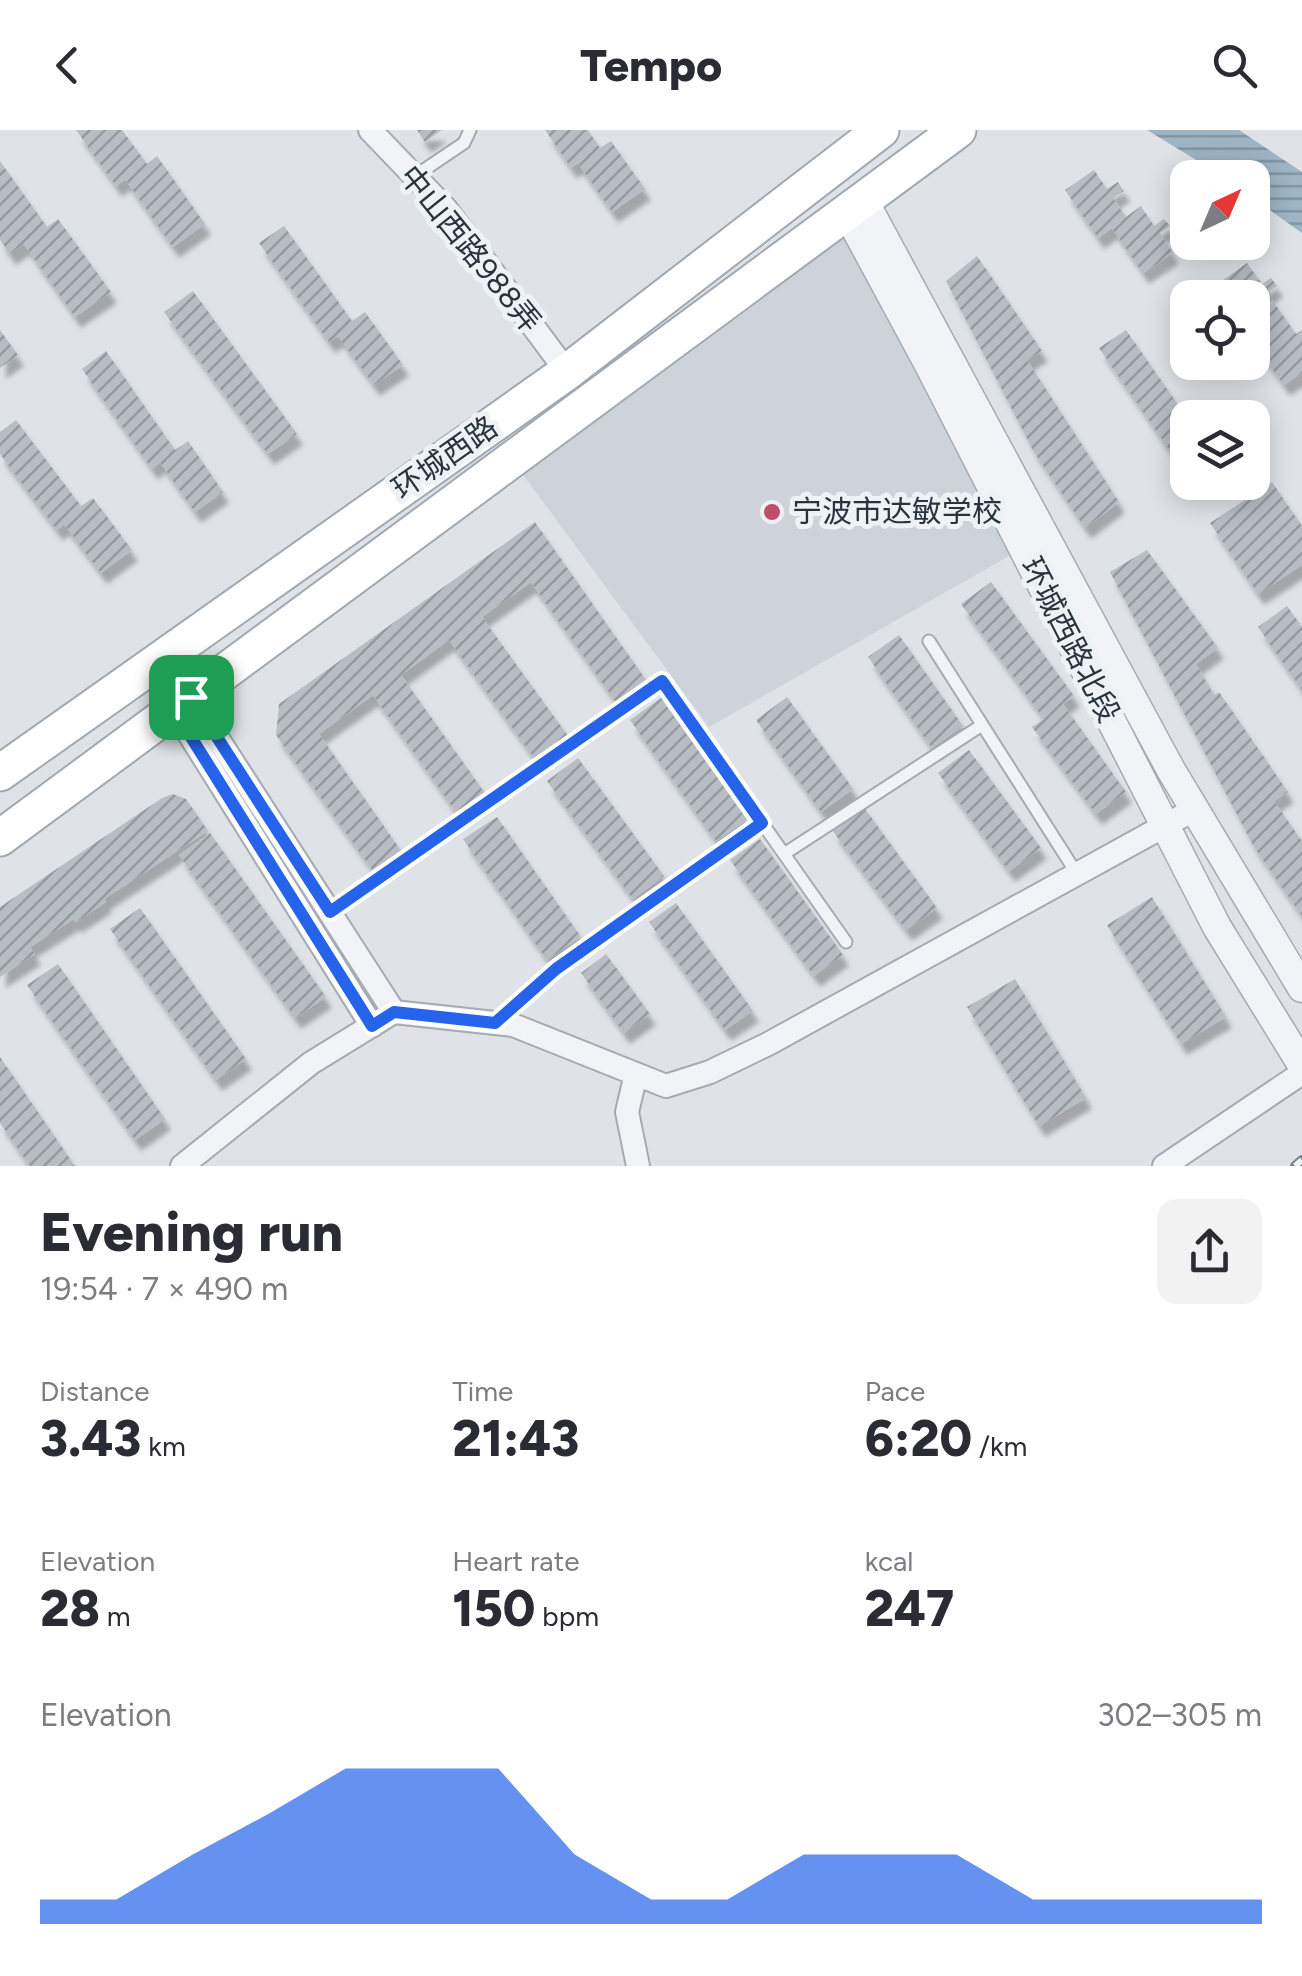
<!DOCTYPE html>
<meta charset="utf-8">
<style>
:root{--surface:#fff;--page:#f2f2f3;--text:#2b2b33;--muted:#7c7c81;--accent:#2563eb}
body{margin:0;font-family:Figtree,"Noto Sans SC",sans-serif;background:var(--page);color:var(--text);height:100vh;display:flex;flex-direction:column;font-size:38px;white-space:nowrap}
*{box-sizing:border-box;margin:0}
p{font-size:32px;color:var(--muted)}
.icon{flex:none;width:55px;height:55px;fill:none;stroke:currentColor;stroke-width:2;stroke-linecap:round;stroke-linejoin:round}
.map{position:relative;height:1036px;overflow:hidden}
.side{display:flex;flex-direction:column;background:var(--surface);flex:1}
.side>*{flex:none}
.needle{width:65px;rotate:44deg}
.controls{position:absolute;left:1170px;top:30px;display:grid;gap:20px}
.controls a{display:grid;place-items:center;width:100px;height:100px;border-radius:20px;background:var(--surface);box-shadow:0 5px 25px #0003;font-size:50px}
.pin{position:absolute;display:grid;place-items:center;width:85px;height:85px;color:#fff;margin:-42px;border-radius:20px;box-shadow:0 5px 15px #0006}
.round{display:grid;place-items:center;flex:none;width:105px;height:105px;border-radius:20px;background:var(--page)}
.summary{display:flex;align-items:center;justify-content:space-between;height:170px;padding:0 40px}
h1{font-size:55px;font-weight:800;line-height:75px}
.figures{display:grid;grid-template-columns:repeat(3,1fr);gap:15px;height:170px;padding:10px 40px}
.figures div{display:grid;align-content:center}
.figures b{font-size:50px;font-weight:800}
.figures small{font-size:28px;font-weight:400}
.figures p{font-size:28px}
.chart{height:280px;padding:20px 40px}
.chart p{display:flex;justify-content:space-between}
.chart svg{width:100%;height:180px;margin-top:10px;fill:var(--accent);opacity:.7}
header{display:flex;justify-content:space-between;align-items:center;height:130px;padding:0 40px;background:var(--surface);font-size:45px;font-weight:800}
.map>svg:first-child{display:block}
</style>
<header><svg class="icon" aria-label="back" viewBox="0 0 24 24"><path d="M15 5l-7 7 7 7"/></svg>Tempo<svg class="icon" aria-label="search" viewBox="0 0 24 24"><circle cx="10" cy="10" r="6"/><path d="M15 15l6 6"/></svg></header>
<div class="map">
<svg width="1302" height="1036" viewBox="0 0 1302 1036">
<defs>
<pattern id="water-rules" width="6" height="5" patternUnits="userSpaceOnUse" patternTransform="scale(2.5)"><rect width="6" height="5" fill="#9db5c4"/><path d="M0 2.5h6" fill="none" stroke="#8094a0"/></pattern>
<pattern id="building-hatch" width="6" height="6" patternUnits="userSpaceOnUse" patternTransform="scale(2.5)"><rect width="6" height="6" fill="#b7bdc3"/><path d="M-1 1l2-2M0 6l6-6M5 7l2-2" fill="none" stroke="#959aa0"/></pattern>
<filter id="shadow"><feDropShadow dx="6" dy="11" stdDeviation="2.5" flood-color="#0004"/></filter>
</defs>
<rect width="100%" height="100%" fill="#dfe3e7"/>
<path fill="#cdd3d9" d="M 842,103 L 1016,422 L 709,597 L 521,342 Z"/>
<path fill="url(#water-rules)" d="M 1147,0 L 1239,0 L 1302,42 L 1302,103 L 1253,68 L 1252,48 L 1224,47 Z"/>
<path fill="url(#building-hatch)" filter="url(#shadow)" d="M 76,0 L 122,0 L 147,34 L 157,26 L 205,94 L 173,117 L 125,49 L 116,56 Z
M 417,0 L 442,0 L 425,12 Z
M 545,0 L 588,0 L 600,18 L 611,11 L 645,59 L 612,82 L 578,33 L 571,38 Z
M 0,31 L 47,97 L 58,89 L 111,162 L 75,187 L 24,114 L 10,124 L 0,110 Z
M 1094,40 L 1107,59 L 1118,52 L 1124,61 L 1113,68 L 1126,87 L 1141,76 L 1154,96 L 1164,89 L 1170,96 L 1160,103 L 1173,123 L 1143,143 L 1112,98 L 1098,108 L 1065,60 Z
M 284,96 L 352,191 L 365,182 L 403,235 L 374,255 L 338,206 L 329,212 L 259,113 Z
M 977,126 L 1042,221 L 1027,230 L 1119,372 L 1085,398 L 1034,322 L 946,151 Z
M 1247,133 L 1262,154 L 1271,148 L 1277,156 L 1267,163 L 1296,204 L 1302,200 L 1302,243 L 1284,255 L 1252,210 L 1252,168 L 1223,168 L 1215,156 Z
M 193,161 L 297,304 L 268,324 L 164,182 Z
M 0,200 L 18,225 L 0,238 Z
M 1126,200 L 1188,289 L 1188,339 L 1184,341 L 1099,218 Z
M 106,221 L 175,320 L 188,311 L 223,362 L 195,382 L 160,332 L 152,339 L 82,239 Z
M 16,290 L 81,376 L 93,368 L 132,420 L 101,443 L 64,394 L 57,400 L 0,324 L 0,302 Z
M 1272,352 L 1302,396 L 1302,435 L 1258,464 L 1210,393 Z
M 535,392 L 646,550 L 616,572 L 531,452 L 482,487 L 568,606 L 535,629 L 449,510 L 401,545 L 487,666 L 459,686 L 373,565 L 319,604 L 402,722 L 374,742 L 276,605 L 279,574 Z
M 1147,420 L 1218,518 L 1196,534 L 1214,565 L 1219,562 L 1288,662 L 1274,671 L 1302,711 L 1302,786 L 1254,717 L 1110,442 Z
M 991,452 L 1074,566 L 1063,574 L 1126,662 L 1096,684 L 1032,597 L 1044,589 L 961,474 Z
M 1287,476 L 1302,497 L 1302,560 L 1258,497 Z
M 899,505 L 963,596 L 932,618 L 868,527 Z
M 787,567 L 853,659 L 821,682 L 756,590 Z
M 661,568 L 747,690 L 716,711 L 630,590 Z
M 969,620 L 1041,718 L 1009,741 L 938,643 Z
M 578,628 L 664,746 L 633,769 L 547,651 Z
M 173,664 L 186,669 L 208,701 L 104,769 L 106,772 L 76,792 L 74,789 L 30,817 L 35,824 L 0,847 L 0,777 L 162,668 Z
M 863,676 L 937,778 L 906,800 L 832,700 Z
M 497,687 L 581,807 L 547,830 L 463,709 Z
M 210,703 L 326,867 L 295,888 L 179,725 Z
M 760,709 L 843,825 L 814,846 L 730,730 Z
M 1152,767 L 1226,887 L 1181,914 L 1107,795 Z
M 676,773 L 753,881 L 725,900 L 649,792 Z
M 140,778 L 246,929 L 216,950 L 110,799 Z
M 606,824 L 650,884 L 624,903 L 581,843 Z
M 58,834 L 165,989 L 135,1010 L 27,855 Z
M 1015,849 L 1086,968 L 1039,996 L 967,877 Z
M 0,927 L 75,1036 L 30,1036 L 0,993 Z"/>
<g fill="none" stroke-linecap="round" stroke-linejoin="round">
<defs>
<path id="service" d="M 415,46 L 464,13 L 470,0
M 929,511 L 1077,744
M 784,724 L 982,595
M 329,782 L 662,551 L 846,812
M 497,891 L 556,839 L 762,693"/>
<path id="minor" d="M 370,0 L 446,79 L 567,242
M 191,567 L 394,882
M 174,580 L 372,896
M 636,944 L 627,982 L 638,1036
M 182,1036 L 311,933 L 394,882 L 513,895 L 666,956 L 710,942 L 768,914 L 1195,679
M 1164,1036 L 1302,943"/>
<path id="tertiary" d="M 863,69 L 1171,640 L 1302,858
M 846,81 L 928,233 L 1217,797 L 1302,935"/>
<path id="primary" d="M 0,643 L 567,242 L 881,0
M 0,708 L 958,0"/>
</defs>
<use href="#service" stroke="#a5abb1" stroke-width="15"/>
<use href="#minor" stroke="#a5abb1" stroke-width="26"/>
<use href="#tertiary" stroke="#a5abb1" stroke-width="31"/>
<use href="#primary" stroke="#a0a9b2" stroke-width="39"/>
<use href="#service" stroke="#f1f3f6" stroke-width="11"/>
<use href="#minor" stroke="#f1f3f6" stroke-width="22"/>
<use href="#tertiary" stroke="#f1f3f6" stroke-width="28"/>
<use href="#primary" stroke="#fff" stroke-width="35"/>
<defs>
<path id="rail" d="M 1295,1036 L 1302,1030"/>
</defs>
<use href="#rail" stroke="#7a858f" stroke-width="10"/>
<use href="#rail" stroke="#eef2f5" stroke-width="6" stroke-dasharray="19" stroke-linecap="butt"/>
</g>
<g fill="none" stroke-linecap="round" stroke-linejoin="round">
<defs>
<path id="route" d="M 662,551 L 762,693 L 556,839 L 495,893 L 394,882 L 372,896 L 174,580 L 191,567 L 330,782 Z"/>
</defs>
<use href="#route" stroke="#fff" stroke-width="20"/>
<use href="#route" stroke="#2563eb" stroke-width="12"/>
</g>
<circle fill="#c24e6d" stroke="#eef2f5" stroke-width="4" cx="772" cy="382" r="10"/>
<g text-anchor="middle" stroke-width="10" stroke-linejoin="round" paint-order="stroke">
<g font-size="30" fill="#29333d" stroke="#eef2f5">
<text transform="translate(470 119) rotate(51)" y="10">中山西路988弄</text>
<text transform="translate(445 328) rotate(-35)" y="10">环城西路</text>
<text transform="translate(1070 510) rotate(63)" y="10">环城西路北段</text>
</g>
<g font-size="30" fill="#29333d" stroke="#eef2f5" text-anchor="start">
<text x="792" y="392">宁波市达敏学校</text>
</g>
</g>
</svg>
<div class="controls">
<a><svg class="needle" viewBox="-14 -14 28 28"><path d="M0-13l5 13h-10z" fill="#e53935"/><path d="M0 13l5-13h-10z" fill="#7c7c81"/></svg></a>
<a><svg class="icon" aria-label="locate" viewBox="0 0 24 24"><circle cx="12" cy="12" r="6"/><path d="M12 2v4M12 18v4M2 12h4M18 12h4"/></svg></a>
<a><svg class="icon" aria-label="layers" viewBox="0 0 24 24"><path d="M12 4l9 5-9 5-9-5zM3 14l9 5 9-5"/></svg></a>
</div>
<div class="pin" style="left:191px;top:567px;background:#1e9e55"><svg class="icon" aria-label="arrive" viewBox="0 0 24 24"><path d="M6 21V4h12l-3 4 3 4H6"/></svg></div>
</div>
<section class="side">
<div class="summary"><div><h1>Evening run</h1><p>19:54 · 7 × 490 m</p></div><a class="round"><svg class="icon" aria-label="share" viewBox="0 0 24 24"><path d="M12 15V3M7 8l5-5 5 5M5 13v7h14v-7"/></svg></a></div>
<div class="figures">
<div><p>Distance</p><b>3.43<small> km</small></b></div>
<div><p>Time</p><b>21:43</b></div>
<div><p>Pace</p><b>6:20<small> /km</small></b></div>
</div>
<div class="figures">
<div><p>Elevation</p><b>28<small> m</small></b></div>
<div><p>Heart rate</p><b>150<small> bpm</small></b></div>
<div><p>kcal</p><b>247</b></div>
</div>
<div class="chart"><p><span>Elevation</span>302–305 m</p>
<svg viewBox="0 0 160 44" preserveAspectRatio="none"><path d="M0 44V38L10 38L20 27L30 17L40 6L50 6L60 6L70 27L80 38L90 38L100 27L110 27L120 27L130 38L140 38L150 38L160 38V44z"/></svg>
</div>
</section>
